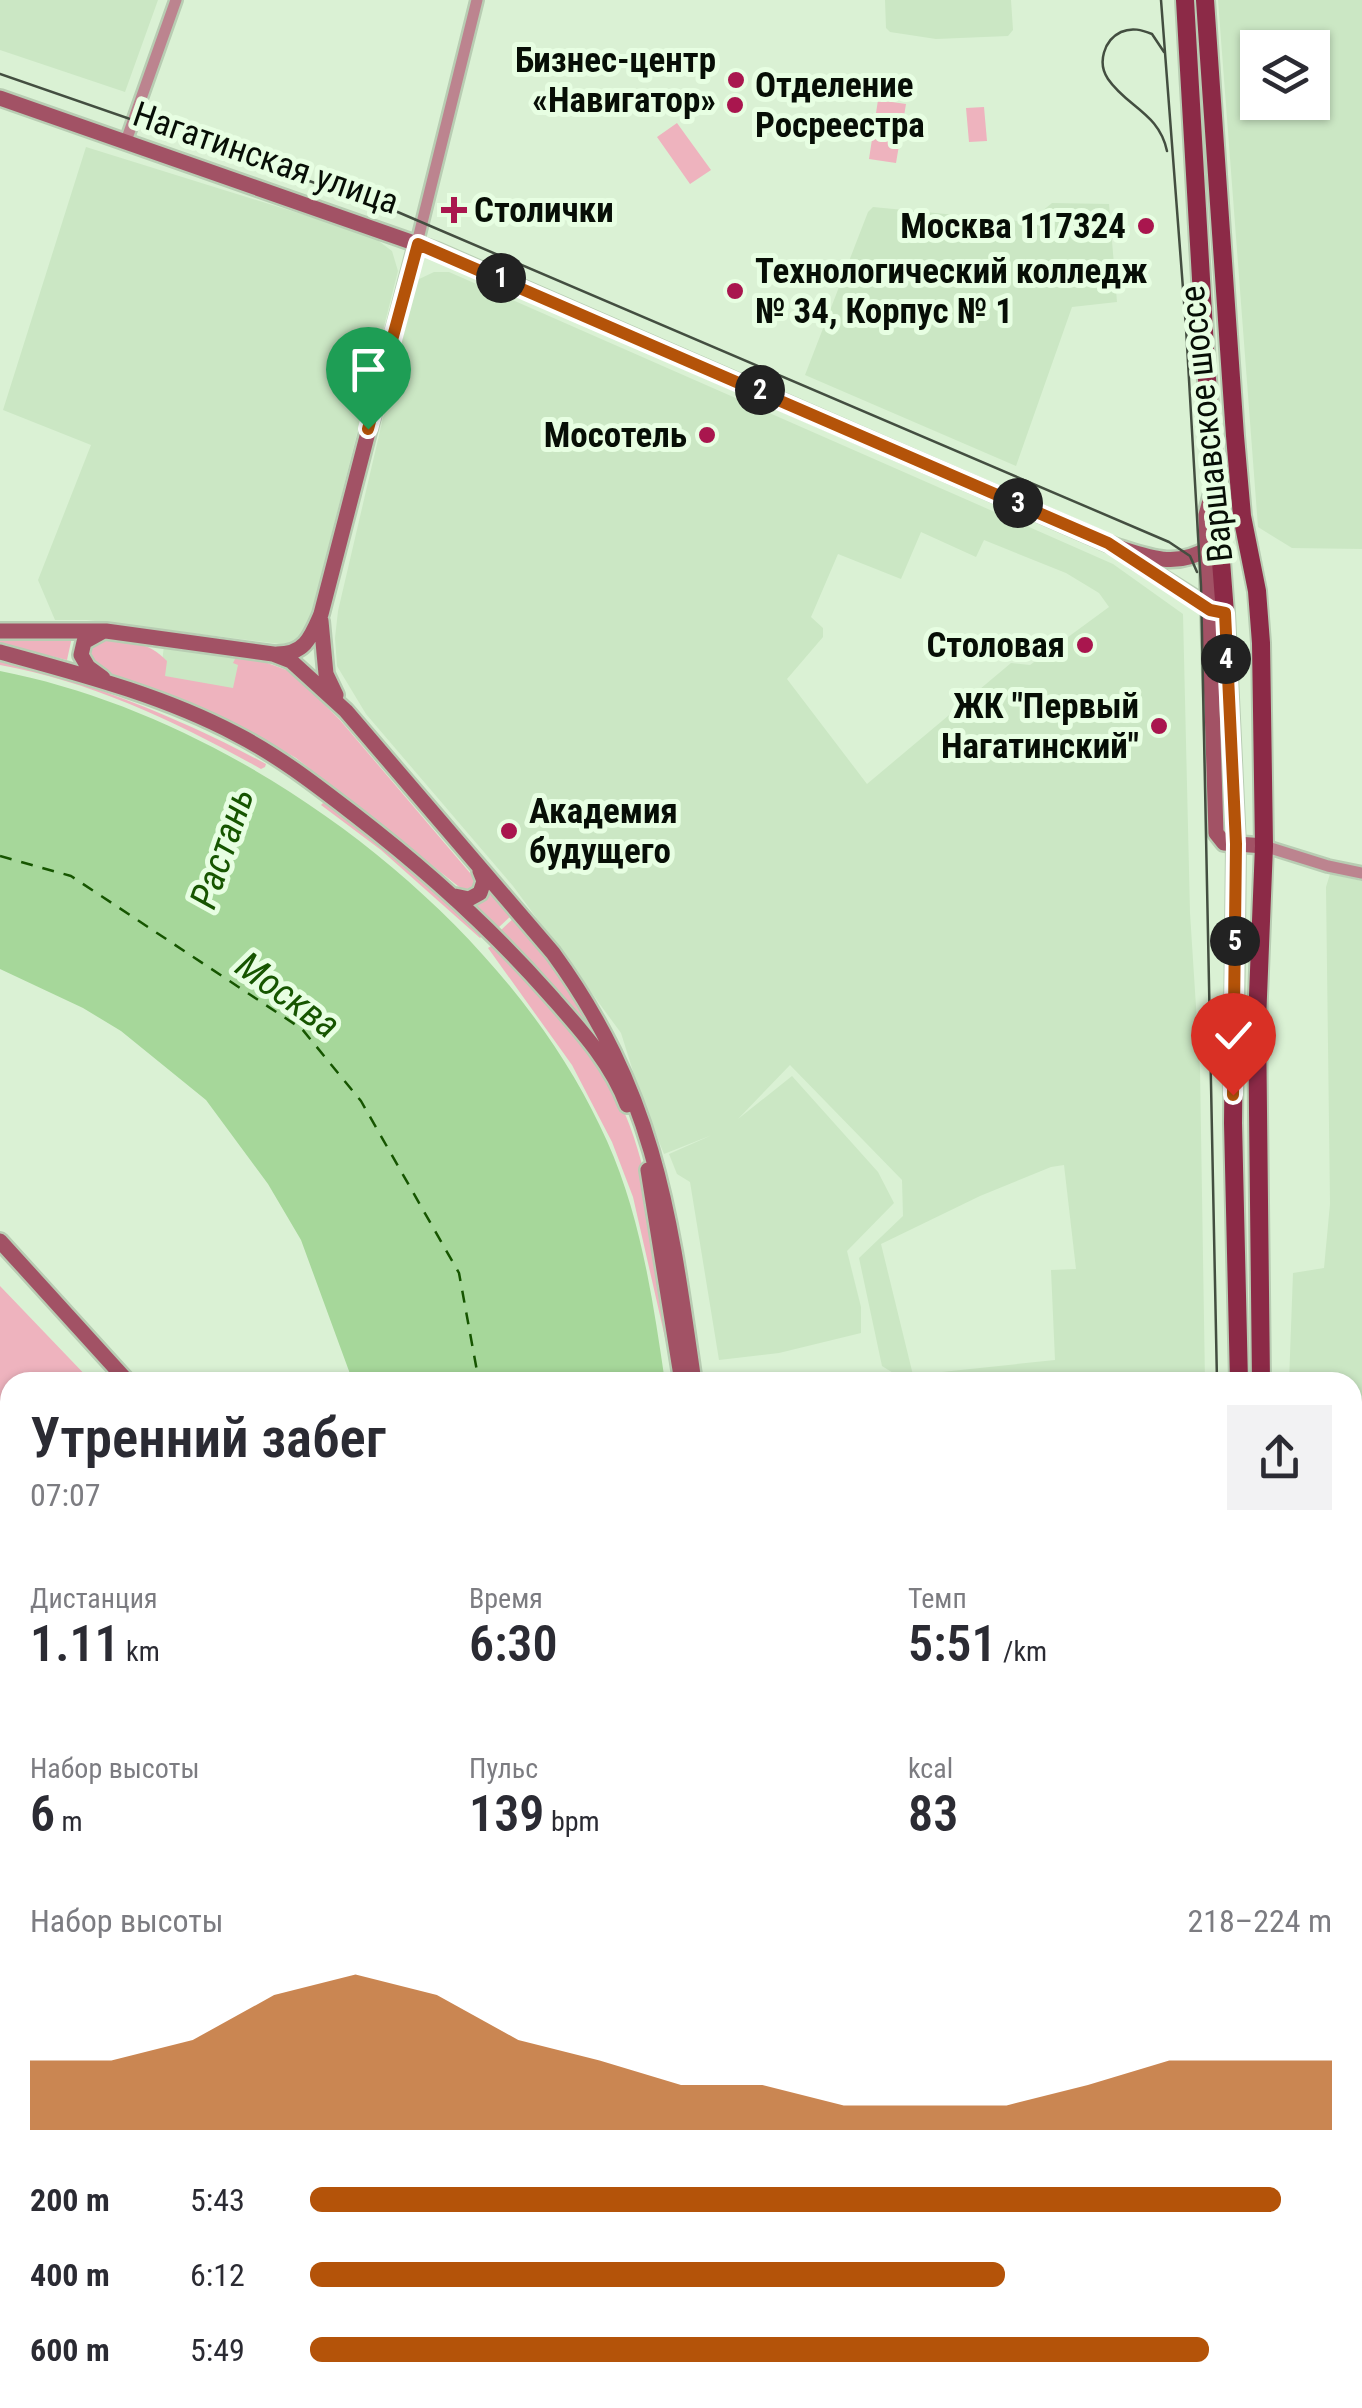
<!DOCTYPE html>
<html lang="ru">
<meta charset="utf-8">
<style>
:root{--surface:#fff;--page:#f2f2f3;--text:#2b2b33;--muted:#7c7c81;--accent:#b45309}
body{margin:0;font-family:"Roboto Condensed",sans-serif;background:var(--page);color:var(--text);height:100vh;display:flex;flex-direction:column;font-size:38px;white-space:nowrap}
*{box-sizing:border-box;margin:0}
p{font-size:32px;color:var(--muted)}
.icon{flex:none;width:55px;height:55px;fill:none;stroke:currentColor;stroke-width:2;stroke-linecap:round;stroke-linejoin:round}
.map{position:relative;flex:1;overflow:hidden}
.side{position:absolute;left:0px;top:1372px;width:1362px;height:1038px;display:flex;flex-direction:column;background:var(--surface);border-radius:30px 30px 0 0;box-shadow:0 2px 8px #0004}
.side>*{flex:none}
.controls{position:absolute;left:1240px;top:30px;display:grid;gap:20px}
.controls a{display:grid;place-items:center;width:90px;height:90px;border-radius:0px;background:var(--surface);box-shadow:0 2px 8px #0004;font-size:50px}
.pin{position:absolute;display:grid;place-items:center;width:85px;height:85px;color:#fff;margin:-102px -42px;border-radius:50% 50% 50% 0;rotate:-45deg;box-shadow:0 0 10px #0007}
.pin .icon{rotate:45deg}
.km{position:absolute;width:50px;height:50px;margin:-25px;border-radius:50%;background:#222;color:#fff;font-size:28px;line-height:50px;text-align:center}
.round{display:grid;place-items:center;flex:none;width:105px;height:105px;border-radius:0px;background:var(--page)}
.head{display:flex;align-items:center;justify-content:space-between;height:170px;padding:0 30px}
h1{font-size:55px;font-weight:600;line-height:75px}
.figures{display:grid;grid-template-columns:repeat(3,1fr);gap:15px;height:170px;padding:10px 30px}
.figures div{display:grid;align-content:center}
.figures b{font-size:50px;font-weight:600}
.figures small{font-size:28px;font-weight:400}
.figures p{font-size:28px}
.chart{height:280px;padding:20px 30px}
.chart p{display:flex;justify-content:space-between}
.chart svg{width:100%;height:180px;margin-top:10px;fill:var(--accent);opacity:.7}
ul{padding:0 30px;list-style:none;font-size:32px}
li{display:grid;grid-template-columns:160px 120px 1fr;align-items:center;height:75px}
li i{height:25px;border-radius:12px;background:var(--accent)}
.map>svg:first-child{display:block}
</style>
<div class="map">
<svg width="1362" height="2408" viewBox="0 0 1362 2408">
<rect width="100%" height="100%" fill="#daf1d4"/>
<path fill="#cbe7c4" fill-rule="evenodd" d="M 0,0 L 158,0 L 125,92 L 0,50 Z
M 885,0 L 1011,0 L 1013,30 L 1008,36 L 936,39 L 890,32 L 886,28 Z
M 1218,0 L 1362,0 L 1362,549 L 1292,548 L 1258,527 ZM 1258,48 L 1312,48 L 1312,102 L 1258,102 Z
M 86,147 L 372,236 L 392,251 L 398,271 L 310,620 L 302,637 L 288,645 L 87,620 L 55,620 L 38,580 L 91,445 L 3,410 Z
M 1052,203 L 1109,204 L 1117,302 L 1072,307 L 1016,466 L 805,375 L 868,212 L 873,207 L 1029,222 Z
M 434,272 L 449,272 L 1113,564 L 1183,614 L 1190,913 L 1200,1069 L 1205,1382 L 897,1382 L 898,1376 L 882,1366 L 859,1258 L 903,1216 L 902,1180 L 790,1065 L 738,1119 L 792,1076 L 878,1172 L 894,1203 L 847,1251 L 861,1307 L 861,1333 L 779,1353 L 719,1360 L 690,1182 L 677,1174 L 669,1154 L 712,1135 L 664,1154 L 642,1100 L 621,1033 L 513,886 L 366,714 L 337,666 L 335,638 L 338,611 L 415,281 ZM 921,532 L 976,557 L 984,540 L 1066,573 L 1099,593 L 1109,607 L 1030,665 L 1011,663 L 867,784 L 787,679 L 823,637 L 823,628 L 811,617 L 838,554 L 901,579 ZM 1064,1165 L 1076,1269 L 1051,1270 L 1055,1360 L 913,1375 L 881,1244 L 980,1196 L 1051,1167 Z
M 164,646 L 245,657 L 240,691 L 160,677 Z
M 1330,874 L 1362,881 L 1362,1514 L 1353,1515 L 1352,1382 L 1289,1382 L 1293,1273 L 1324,1268 L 1330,1204 L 1326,887 Z
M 1362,1703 L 1362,1878 L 1353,1885 L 1352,1739 Z
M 776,2400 L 1007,2400 L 1008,2408 L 776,2408 Z"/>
<path fill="#eeb3be" d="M 878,100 L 906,104 L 896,163 L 869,159 Z
M 984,107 L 987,141 L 969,142 L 966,108 Z
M 677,123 L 711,170 L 690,184 L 657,137 Z
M 72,637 L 67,660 L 0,644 L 0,641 Z
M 104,638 C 129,641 149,642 167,661 L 165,676 L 233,688 L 238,665 L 233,663 L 235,659 L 262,661 L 292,672 L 340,720 L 476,880 L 474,888 L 463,890 L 296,758 L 244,728 L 100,671 L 90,651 Z
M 0,659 C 97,686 177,716 266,764 L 265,767 L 261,769 C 181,724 91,681 0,665 Z
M 323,803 L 329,804 L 381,844 L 485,933 L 480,938 L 381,850 L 321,805 Z
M 490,885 L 514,913 L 497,929 L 472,905 L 484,899 Z
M 517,915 L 580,1001 L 612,1062 L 592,1031 L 500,931 Z
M 494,944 C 528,986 568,1024 600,1068 C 649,1136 658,1247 669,1328 L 666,1342 L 633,1197 L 612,1142 L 572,1065 L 488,948 Z
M 0,1286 L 92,1382 L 10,1382 L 10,1566 L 0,1569 Z
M 1362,1514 L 1362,1703 L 1353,1739 L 1352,1515 Z
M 1362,1960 L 1362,2063 L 1353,2063 L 1353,1962 Z"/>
<path fill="#a6d79a" d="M 0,671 C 242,718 506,914 607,1141 C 641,1217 653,1301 665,1382 L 353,1382 L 301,1240 L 268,1184 L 206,1100 L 121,1031 L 83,1008 L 0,969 Z
M 501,2400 L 744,2400 L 744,2408 L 501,2408 Z"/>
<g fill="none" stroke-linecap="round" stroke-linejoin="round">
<path stroke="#165500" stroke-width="2.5" stroke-dasharray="12 10" stroke-linecap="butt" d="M 0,856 L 71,876 L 302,1029 L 361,1101 L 459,1273 L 479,1382
M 579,2408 L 580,2400"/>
<defs>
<path id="street" d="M 126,141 L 176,0
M 417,243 L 477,0
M 1264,846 L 1328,866 L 1362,873
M 0,1760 L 10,1768
M 0,2189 L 10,2188
M 173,2400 L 189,2408
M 31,2408 L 35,2400
M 399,2408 L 399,2400"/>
<path id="secondary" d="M 0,98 L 437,251 L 1114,546 C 1149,557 1175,569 1209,548
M 1214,486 L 1206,515 L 1216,833 L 1224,843 L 1264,846
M 1134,560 L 1215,611
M 321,621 L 326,674 L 336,695
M 0,631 L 106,631 L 273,654 L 291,661 L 346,711 L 553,953 C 656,1095 670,1215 694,1382
M 102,632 L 84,642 L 81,655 L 88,667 L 103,678
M 0,652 C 80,674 162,695 236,734 C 279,756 316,785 355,815 C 425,869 490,927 549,994 C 579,1028 611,1062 627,1105
M 277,654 C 305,654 311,637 321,614 L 417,243
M 455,896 L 469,899 L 480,893 L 484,881 L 480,871
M 648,1170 L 682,1382
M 0,1241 L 128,1382
M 1352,1909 L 1362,1904
M 436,2408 L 436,2400
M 759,2408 L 760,2400"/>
<path id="primary" d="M 1185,0 L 1206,366 L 1225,613 L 1236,845 L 1233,1123 L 1239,1382
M 1205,0 L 1235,436 L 1242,516 L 1257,591 L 1261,643 L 1264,846 L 1257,1021 L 1261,1382
M 1229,2408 L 1229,2400
M 1252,2408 L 1252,2400"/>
</defs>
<use href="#street" stroke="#b8cdb3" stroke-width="16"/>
<use href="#secondary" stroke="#b8cdb3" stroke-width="20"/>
<use href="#primary" stroke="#b8cdb3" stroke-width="22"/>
<use href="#street" stroke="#bc848f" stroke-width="11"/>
<use href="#secondary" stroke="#a25265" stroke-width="15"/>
<use href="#primary" stroke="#8c2a47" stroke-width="18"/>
<path stroke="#434e40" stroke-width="2.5" d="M 1161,0 L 1186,328 L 1201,586 L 1217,1382
M 1164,52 L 1152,34 C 1142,30 1132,27 1121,32 C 1104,40 1097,63 1108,79 C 1127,107 1159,113 1167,151
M 0,74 L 393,210 L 1169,542 L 1190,556 L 1197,572
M 1205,2408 L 1205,2400"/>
<path stroke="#434e40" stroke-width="2.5" stroke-dasharray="15 8" stroke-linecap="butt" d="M 1352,1945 L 1362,1943
M 0,2126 L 10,2124"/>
</g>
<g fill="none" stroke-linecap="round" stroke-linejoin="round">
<defs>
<path id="route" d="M 368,429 L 418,244 L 1108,543 L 1210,610 L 1225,613 L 1236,844 L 1233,1095"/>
</defs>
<use href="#route" stroke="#fff" stroke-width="20"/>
<use href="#route" stroke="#b45309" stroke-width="12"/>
</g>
<g fill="#a9164e" stroke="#e7fee2" stroke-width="4">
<circle cx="736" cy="80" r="10"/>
<circle cx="735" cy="105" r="10"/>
<path d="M449 195h10v10h10v10h-10v10h-10v-10h-10v-10h10z"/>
<circle cx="1146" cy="226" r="10"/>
<circle cx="735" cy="291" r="10"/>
<circle cx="707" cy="435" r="10"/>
<circle cx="1085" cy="645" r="10"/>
<circle cx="1159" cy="726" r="10"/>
<circle cx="509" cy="831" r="10"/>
</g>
<g text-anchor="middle" stroke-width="10" stroke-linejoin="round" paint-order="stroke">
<g font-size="35" font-weight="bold" fill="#070e06" stroke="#e7fee2" text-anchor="end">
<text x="716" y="72">Бизнес-центр<tspan x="716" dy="40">«Навигатор»</tspan></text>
<text x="755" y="97" text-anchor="start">Отделение<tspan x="755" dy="40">Росреестра</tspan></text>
<text x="474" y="222" text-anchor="start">Столички</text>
<text x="1126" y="238">Москва 117324</text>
<text x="755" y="283" text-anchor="start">Технологический колледж<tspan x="755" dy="40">№ 34, Корпус № 1</tspan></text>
<text x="687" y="447">Мосотель</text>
<text x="1065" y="657">Столовая</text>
<text x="1139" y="718">ЖК "Первый<tspan x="1139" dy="40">Нагатинский"</tspan></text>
<text x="529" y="823" text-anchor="start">Академия<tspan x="529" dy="40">будущего</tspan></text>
</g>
<g font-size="35" fill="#070e06" stroke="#e7fee2">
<text transform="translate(266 158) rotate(19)" y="12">Нагатинская улица</text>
<text transform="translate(1206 424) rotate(-96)" y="12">Варшавское шоссе</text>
</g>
<g font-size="38" font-style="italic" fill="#165500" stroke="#e7fee2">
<text transform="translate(222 848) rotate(-71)" y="13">Растань</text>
<text transform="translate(288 995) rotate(36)" y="13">Москва</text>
</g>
</g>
</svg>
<div class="controls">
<a><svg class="icon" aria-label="layers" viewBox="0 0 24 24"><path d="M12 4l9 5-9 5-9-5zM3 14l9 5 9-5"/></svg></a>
</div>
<div class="pin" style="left:368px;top:429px;background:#1e9e55"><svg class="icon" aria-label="arrive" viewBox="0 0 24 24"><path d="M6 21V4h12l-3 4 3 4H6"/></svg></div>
<div class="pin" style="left:1233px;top:1095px;background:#d93025"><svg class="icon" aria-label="check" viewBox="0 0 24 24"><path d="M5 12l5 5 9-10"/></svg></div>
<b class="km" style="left:501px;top:278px">1</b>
<b class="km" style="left:760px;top:390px">2</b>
<b class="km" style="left:1018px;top:503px">3</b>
<b class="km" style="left:1226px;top:659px">4</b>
<b class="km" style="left:1235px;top:941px">5</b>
<section class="side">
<div class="head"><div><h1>Утренний забег</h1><p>07:07</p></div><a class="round"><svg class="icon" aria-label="share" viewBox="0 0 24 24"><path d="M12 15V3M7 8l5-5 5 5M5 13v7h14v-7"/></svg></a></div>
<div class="figures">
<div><p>Дистанция</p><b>1.11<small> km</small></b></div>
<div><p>Время</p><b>6:30</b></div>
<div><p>Темп</p><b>5:51<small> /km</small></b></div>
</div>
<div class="figures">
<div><p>Набор высоты</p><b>6<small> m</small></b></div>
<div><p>Пульс</p><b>139<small> bpm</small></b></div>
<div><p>kcal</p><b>83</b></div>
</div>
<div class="chart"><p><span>Набор высоты</span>218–224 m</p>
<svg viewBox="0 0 160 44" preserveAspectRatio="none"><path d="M0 44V27L10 27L20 22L30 11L40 6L50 11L60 22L70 27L80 33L90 33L100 38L110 38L120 38L130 33L140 27L150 27L160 27V44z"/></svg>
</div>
<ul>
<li><b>200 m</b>5:43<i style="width:95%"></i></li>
<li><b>400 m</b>6:12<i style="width:68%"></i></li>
<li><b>600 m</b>5:49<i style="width:88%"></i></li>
</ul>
</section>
</div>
